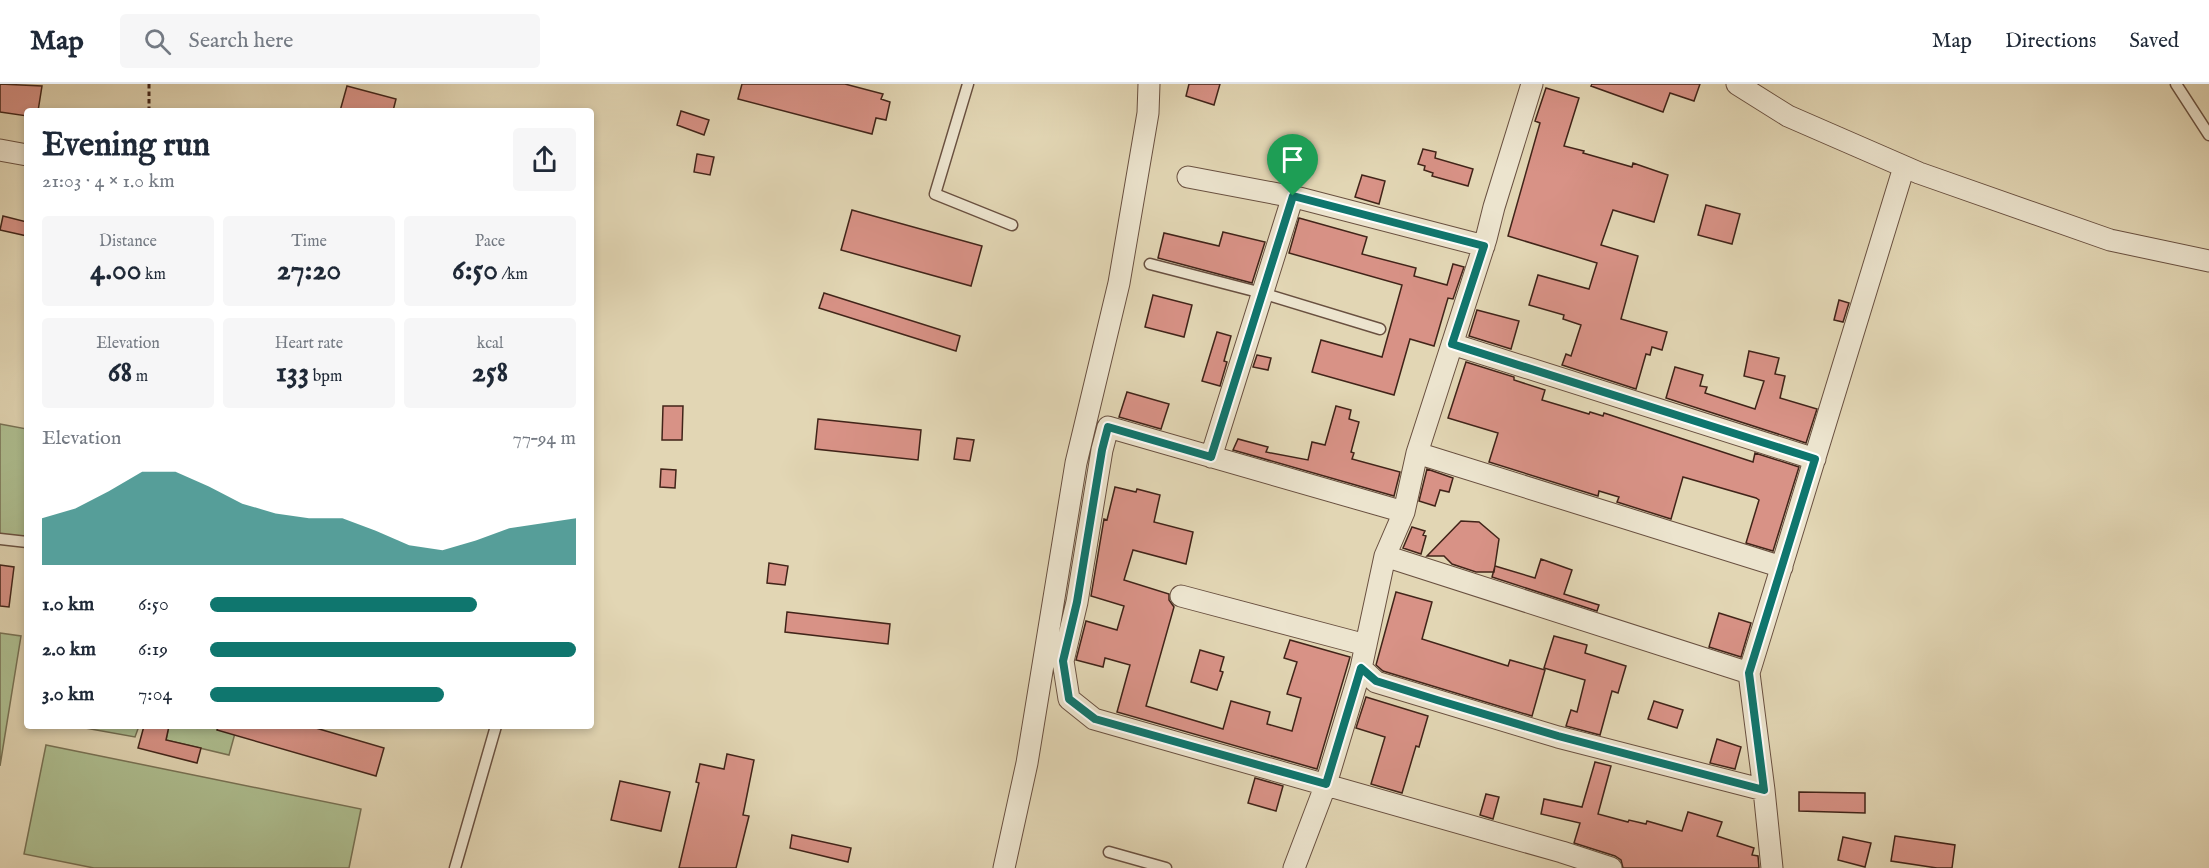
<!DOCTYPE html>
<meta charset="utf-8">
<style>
:root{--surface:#fff;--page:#f6f6f7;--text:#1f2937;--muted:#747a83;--line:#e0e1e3;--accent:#0f766e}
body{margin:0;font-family:"IM FELL English",serif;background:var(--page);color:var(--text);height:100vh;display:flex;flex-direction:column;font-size:22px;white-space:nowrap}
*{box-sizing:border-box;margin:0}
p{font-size:20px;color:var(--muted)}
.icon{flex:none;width:33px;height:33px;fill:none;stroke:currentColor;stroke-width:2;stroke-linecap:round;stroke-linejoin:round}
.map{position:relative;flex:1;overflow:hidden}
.details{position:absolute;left:24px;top:24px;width:570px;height:621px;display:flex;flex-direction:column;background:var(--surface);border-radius:6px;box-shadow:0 3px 9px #0003}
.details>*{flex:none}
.pin{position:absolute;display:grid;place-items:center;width:51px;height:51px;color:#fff;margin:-62px -26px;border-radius:50% 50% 50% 0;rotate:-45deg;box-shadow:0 0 6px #0007}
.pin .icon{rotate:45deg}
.round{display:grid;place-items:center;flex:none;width:63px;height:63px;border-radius:6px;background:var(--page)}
.summary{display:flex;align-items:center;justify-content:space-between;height:102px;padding:0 18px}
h1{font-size:33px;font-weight:700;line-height:45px}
.figures{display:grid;grid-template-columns:repeat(3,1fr);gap:9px;height:102px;padding:6px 18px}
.figures div{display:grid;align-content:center;border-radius:6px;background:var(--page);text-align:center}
.figures b{font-size:30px;font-weight:700}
.figures small{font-size:16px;font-weight:400}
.figures p{font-size:16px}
.chart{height:168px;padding:12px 18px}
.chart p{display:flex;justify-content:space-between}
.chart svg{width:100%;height:108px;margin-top:6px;fill:var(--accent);opacity:.7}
ul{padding:0 18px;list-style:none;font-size:20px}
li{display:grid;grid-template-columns:96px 72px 1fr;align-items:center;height:45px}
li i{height:15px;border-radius:8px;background:var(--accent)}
header{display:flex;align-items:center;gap:36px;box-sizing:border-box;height:84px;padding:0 30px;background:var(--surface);border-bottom:2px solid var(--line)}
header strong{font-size:28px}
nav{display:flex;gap:33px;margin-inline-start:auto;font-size:21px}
.search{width:420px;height:54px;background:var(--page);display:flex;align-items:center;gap:15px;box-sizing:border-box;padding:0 21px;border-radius:6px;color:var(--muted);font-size:22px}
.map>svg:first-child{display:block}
</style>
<header>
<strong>Map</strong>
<div class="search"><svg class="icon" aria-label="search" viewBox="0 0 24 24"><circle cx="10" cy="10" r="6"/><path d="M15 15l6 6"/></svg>Search here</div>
<nav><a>Map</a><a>Directions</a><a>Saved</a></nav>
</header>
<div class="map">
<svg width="2209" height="784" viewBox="0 0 2209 784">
<rect width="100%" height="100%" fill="#e2d6b4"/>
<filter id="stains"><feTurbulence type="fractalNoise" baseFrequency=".00333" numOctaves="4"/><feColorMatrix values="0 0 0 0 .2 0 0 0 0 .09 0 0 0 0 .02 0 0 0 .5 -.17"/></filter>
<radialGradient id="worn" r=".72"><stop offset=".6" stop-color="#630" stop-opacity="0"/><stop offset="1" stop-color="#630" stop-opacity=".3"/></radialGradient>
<path fill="#aebf91" stroke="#787255" stroke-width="1.5" d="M 0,340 L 27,345 L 27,458 L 0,455 Z
M 0,549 L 21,552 L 0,682 Z
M 74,642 L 139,642 L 135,653 Z
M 169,642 L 237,642 L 229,671 L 166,656 Z
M 46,661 L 361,725 L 349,784 L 94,784 L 24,770 Z"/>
<path fill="#d89286" stroke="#412419" stroke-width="1.5" d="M 0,0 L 42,2 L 38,27 L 27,27 L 27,32 L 0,28 Z
M 742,0 L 845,0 L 883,10 L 881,15 L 890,18 L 886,36 L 876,34 L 872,50 L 738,15 Z
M 1189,0 L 1220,0 L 1214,21 L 1186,12 Z
M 1592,0 L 1700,0 L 1694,17 L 1670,9 L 1663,28 L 1591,2 Z
M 347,2 L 396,15 L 393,27 L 340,27 Z
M 1546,4 L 1579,14 L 1564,62 L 1584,67 L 1583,69 L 1632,83 L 1633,79 L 1668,91 L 1654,138 L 1613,126 L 1601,161 L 1638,172 L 1621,235 L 1667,248 L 1662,266 L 1652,263 L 1650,271 L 1646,270 L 1636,305 L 1562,281 L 1566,270 L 1571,272 L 1581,241 L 1563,235 L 1564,231 L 1529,221 L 1538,191 L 1589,205 L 1597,179 L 1508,152 L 1540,39 L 1535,37 Z
M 681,27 L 709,36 L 704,51 L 677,41 Z
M 1423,65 L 1436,68 L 1435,74 L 1473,85 L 1468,102 L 1432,92 L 1433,89 L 1424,86 L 1425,82 L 1418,80 Z
M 697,70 L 714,73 L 710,91 L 694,88 Z
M 1362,91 L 1385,97 L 1379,120 L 1355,113 Z
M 1706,121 L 1740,130 L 1732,160 L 1698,151 Z
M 852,126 L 982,162 L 971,202 L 841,166 Z
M 3,132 L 27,138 L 27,152 L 0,146 Z
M 1299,134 L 1367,153 L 1362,170 L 1416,184 L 1414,192 L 1447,201 L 1453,180 L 1464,183 L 1453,215 L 1448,214 L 1434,262 L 1410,255 L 1394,311 L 1312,288 L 1321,256 L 1382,273 L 1402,201 L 1289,169 Z
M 1223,148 L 1265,158 L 1252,199 L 1158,174 L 1164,149 L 1219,162 Z
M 824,209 L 960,252 L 956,267 L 819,224 Z
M 1153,211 L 1192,221 L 1184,253 L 1145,243 Z
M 1839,216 L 1849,219 L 1843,238 L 1834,236 Z
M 1477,226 L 1519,237 L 1511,265 L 1469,252 Z
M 1217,248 L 1231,252 L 1224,277 L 1227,278 L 1220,302 L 1202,297 Z
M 1749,267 L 1779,274 L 1775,290 L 1785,292 L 1780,314 L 1817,325 L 1806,359 L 1666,314 L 1675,283 L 1703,291 L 1700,302 L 1707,303 L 1705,309 L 1755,325 L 1764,297 L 1744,292 Z
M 1257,271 L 1271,274 L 1268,286 L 1253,283 Z
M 1466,278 L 1514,293 L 1514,296 L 1545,306 L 1542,316 L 1589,330 L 1590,328 L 1603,332 L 1604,329 L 1753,378 L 1755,369 L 1799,383 L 1773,467 L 1746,459 L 1759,416 L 1756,414 L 1683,393 L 1671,435 L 1617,418 L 1619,413 L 1599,407 L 1598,412 L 1489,378 L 1498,349 L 1448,334 Z
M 1127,308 L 1169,320 L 1161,345 L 1119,333 Z
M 663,322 L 683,322 L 682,356 L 662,356 Z
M 1336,322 L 1351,326 L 1349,335 L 1359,338 L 1351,368 L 1354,369 L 1352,375 L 1400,388 L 1394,412 L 1233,366 L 1238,355 L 1268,363 L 1266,368 L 1308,376 L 1312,358 L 1325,361 Z
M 818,335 L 921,346 L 918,376 L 815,365 Z
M 957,354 L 974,356 L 970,377 L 954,375 Z
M 661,385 L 676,386 L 675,404 L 660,403 Z
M 1427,385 L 1453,394 L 1449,408 L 1440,406 L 1435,422 L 1419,417 Z
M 1115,403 L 1136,408 L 1137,405 L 1160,411 L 1154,438 L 1193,448 L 1186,480 L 1133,466 L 1124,496 L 1169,510 L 1169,516 L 1174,523 L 1146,622 L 1223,645 L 1231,617 L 1270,628 L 1267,640 L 1292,647 L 1301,614 L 1287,610 L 1297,578 L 1284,574 L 1290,556 L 1350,573 L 1317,685 L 1117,628 L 1130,581 L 1105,574 L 1103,583 L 1076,576 L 1086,537 L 1117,546 L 1124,522 L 1091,512 L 1104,435 L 1107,436 Z
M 1461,437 L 1479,438 L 1499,455 L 1494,488 L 1476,488 L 1452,480 L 1444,472 L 1427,472 Z
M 1412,443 L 1425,447 L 1423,451 L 1426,452 L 1421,470 L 1403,464 Z
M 1541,475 L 1572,486 L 1564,510 L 1599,521 L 1597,527 L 1492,493 L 1495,482 L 1535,494 Z
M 769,479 L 788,482 L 785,501 L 767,499 Z
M 0,481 L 14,483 L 9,523 L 0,522 Z
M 1396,508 L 1432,518 L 1422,555 L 1508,582 L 1510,576 L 1545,586 L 1532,632 L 1383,587 L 1376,581 Z
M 787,528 L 890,540 L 888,560 L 785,548 Z
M 1719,529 L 1751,539 L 1741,573 L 1709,563 Z
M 1554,552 L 1587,561 L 1585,569 L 1626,582 L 1618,609 L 1612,607 L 1600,651 L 1566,642 L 1571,626 L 1577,628 L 1585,596 L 1544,584 Z
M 1200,566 L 1224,573 L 1220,587 L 1223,588 L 1217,606 L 1191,598 Z
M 1366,613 L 1428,632 L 1419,663 L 1416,662 L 1402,709 L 1371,700 L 1385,653 L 1356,644 Z
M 1654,617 L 1683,626 L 1677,644 L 1648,635 Z
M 144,642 L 169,642 L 166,656 L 201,664 L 197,679 L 138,664 Z
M 218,642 L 309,642 L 384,664 L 376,692 L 217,646 Z
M 1717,655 L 1741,663 L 1735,685 L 1710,679 Z
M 727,670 L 754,676 L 743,731 L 749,732 L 736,784 L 679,784 L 699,699 L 696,698 L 700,680 L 724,685 Z
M 1595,678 L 1611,682 L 1598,730 L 1628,738 L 1629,736 L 1646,740 L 1647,737 L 1682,747 L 1688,728 L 1722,738 L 1717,752 L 1754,764 L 1752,771 L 1758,772 L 1759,784 L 1623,784 L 1621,776 L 1615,772 L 1574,759 L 1580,739 L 1541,730 L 1544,715 L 1582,723 Z
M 1255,694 L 1283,702 L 1276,727 L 1248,719 Z
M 620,697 L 670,708 L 661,747 L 611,736 Z
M 1799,708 L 1865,709 L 1865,729 L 1799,727 Z
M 1486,710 L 1499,713 L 1493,735 L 1480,731 Z
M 792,751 L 851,764 L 848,778 L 790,764 Z
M 1895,752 L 1955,761 L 1952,784 L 1937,784 L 1891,777 Z
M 1843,753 L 1871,759 L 1865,783 L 1838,776 Z"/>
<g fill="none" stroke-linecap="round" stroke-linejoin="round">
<defs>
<path id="service" d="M 968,0 L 935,110 L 1012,141
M 2176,0 L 2209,51
M 1150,180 L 1262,209 L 1380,245
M 0,455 L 27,458
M 1109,768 L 1166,784
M 455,784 L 496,642"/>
<path id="minor" d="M 1737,0 L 1788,32 L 1919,89 L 2110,156 L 2209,177
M 0,66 L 27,71
M 1188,93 L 1299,114 L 1484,162
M 1452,260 L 1815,375
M 1417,369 L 1782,483
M 1211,373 L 1293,112
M 1404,428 L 1108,343 L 1102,366 L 1077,518 L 1063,577 L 1069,615 L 1094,635 L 1562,768 L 1611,784
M 1385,472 L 1749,589
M 1181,512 L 1366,561
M 1361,584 L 1376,598 L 1558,653 L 1764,706
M 1004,784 L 1027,679 L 1076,379 L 1119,199 L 1148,29 L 1149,0
M 1294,784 L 1326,700 L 1361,584 L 1385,472 L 1404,428 L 1417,369 L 1486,155 L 1494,123 L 1532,0
M 1772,784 L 1764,706 L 1749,589 L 1904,83"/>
</defs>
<use href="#service" stroke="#695040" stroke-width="13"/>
<use href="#minor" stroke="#695040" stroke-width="23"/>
<path stroke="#412419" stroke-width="3" stroke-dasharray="4.5 3" stroke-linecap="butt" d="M 149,0 L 149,27"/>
<use href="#service" stroke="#ece4ce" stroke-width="10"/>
<use href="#minor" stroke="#ece4ce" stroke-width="21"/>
</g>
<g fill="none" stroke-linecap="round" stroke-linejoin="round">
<defs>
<path id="route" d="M 1293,112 L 1484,162 L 1452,260 L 1815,375 L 1749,589 L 1764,706 L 1558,652 L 1437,616 L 1376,597 L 1361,584 L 1326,700 L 1095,635 L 1069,615 L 1063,577 L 1077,518 L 1102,366 L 1108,343 L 1211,373 Z"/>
</defs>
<use href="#route" stroke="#fff" stroke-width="12"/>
<use href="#route" stroke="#0f766e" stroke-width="8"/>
</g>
<rect width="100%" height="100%" filter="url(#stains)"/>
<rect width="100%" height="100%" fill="url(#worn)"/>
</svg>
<div class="pin" style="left:1293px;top:112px;background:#1e9e55"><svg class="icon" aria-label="arrive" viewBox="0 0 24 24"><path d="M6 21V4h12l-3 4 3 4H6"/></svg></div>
<section class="details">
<div class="summary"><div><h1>Evening run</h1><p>21:03 · 4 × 1.0 km</p></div><a class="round"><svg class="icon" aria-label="share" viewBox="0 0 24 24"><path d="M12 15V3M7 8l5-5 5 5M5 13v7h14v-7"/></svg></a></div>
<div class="figures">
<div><p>Distance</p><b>4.00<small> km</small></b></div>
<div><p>Time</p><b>27:20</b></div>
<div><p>Pace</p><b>6:50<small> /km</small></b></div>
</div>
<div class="figures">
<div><p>Elevation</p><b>68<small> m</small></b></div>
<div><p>Heart rate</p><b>133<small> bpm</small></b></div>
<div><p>kcal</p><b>258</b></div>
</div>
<div class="chart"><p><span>Elevation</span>77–94 m</p>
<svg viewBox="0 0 160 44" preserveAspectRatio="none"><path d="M0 44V25L10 21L20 14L30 6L40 6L50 12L60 19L70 23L80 25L90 25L100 30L110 36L120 38L130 34L140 29L150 27L160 25V44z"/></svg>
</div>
<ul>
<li><b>1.0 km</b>6:50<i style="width:73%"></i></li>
<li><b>2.0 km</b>6:19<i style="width:100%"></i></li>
<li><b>3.0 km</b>7:04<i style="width:64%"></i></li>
</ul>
</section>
</div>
